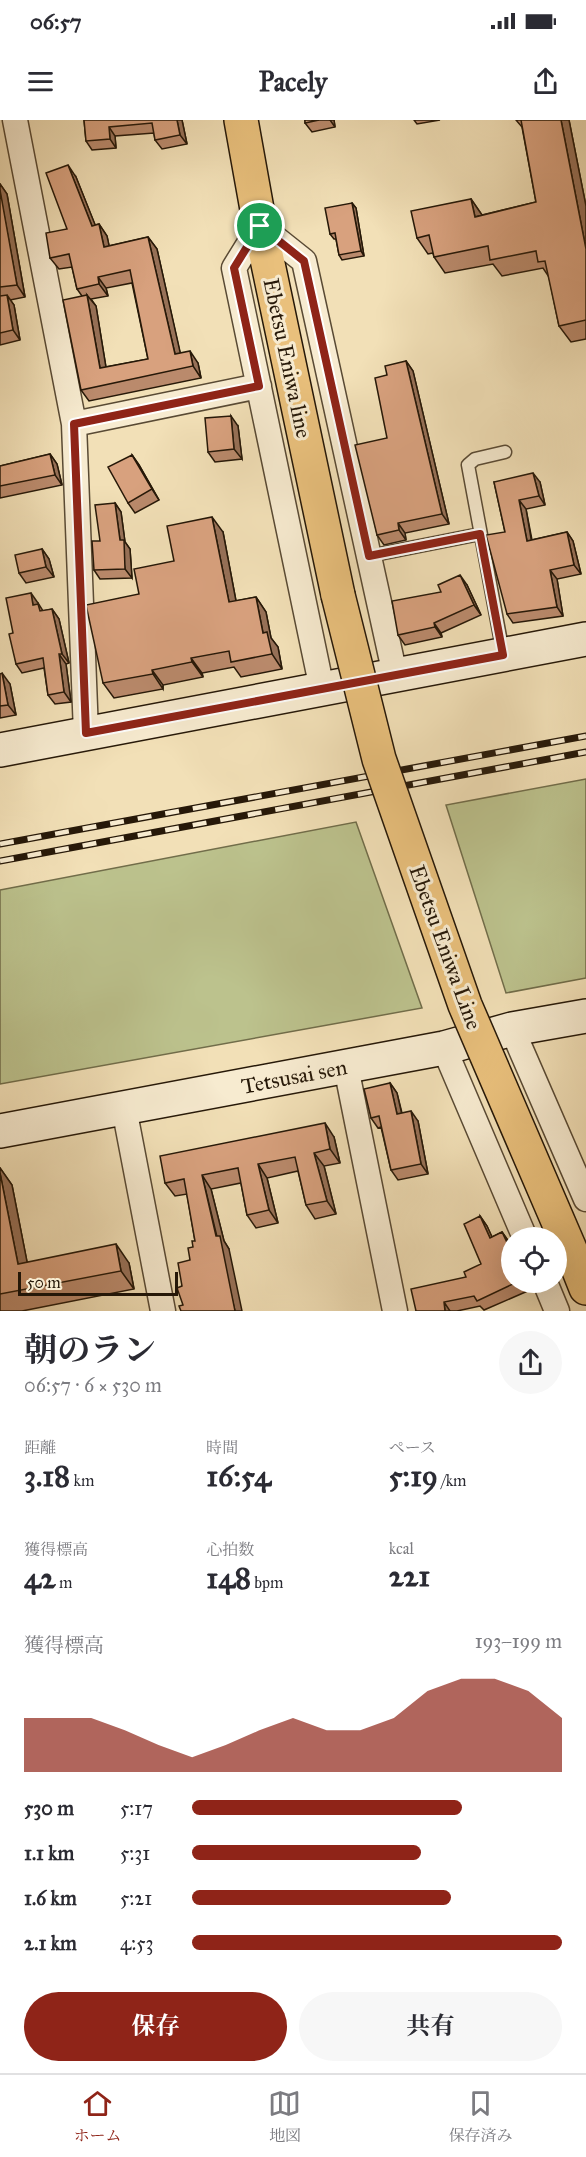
<!DOCTYPE html>
<html lang="ja">
<meta charset="utf-8">
<style>
:root{--surface:#fff;--page:#f7f7f7;--text:#2b2b33;--muted:#7c7c81;--line:#e1e1e2;--accent:#8f2418}
body{margin:0;font-family:"IM FELL Great Primer","Noto Serif JP",serif;background:var(--page);color:var(--text);height:100vh;display:flex;flex-direction:column;font-size:22px;white-space:nowrap}
*{box-sizing:border-box;margin:0}
p{font-size:20px;color:var(--muted)}
.icon{flex:none;width:33px;height:33px;fill:none;stroke:currentColor;stroke-width:2;stroke-linecap:round;stroke-linejoin:round}
.map{position:relative;height:1191px;overflow:hidden}
.side{display:flex;flex-direction:column;background:var(--surface);flex:1}
.side>*{flex:none}
.fabs{position:absolute;left:501px;top:1107px;display:grid;gap:12px}
.fabs a{display:grid;place-items:center;width:66px;height:66px;border-radius:50%;background:var(--surface);box-shadow:0 6px 24px #0002;font-size:30px}
.scale{position:absolute;left:18px;bottom:15px;width:160px;box-sizing:border-box;padding-left:6px;border:3px solid #261808;border-top:0;font-size:16px;line-height:21px;white-space:nowrap;color:#261808;-webkit-text-stroke:4px #f7ebd0;paint-order:stroke}
.pin{position:absolute;display:grid;place-items:center;width:51px;height:51px;color:#fff;margin:-26px;border:3px solid #fff;border-radius:50%;box-shadow:0 2px 6px #0007}
.round{display:grid;place-items:center;flex:none;width:63px;height:63px;border-radius:32px;background:var(--page)}
.overview{display:flex;align-items:center;justify-content:space-between;height:102px;padding:0 24px}
h1{font-size:33px;font-weight:700;line-height:45px}
.metrics{display:grid;grid-template-columns:repeat(3,1fr);gap:9px;height:102px;padding:6px 24px}
.metrics div{display:grid;align-content:center}
.metrics b{font-size:30px;font-weight:700}
.metrics small{font-size:16px;font-weight:400}
.metrics p{font-size:16px}
.chart{height:168px;padding:12px 24px}
.chart p{display:flex;justify-content:space-between}
.chart svg{width:100%;height:108px;margin-top:6px;fill:var(--accent);opacity:.7}
.cta{display:flex;gap:12px;margin-top:auto;padding:12px 24px}
.cta a{flex:1;height:69px;border-radius:36px;background:var(--accent);color:#fff;font-size:24px;font-weight:700;line-height:69px;text-align:center}
.cta a+a{background:var(--page);color:var(--text)}
ul{padding:0 24px;list-style:none;font-size:20px}
li{display:grid;grid-template-columns:96px 72px 1fr;align-items:center;height:45px}
li i{height:15px;border-radius:8px;background:var(--accent)}
.status{display:flex;justify-content:space-between;align-items:center;height:42px;padding:0 30px;background:var(--surface);direction:ltr}
.status svg{height:16px;fill:currentColor}
header{display:flex;justify-content:space-between;align-items:center;height:78px;padding:0 24px;background:var(--surface);font-size:27px;font-weight:700}
.dock{display:flex;justify-content:space-around;align-items:center;height:84px;border-top:2px solid var(--line);background:var(--surface);font-size:16px;color:var(--muted)}
.dock a{display:grid;justify-items:center;gap:3px}
.dock .selected{color:var(--accent)}
.map>svg:first-child{display:block}
</style>
<div class="status"><b>06:57</b><svg viewBox="0 0 49 12"><path d="M0 12V9h3v3zM5 12V6h3v6zM10 12V3h3v9zM15 12V0h3v12zM26 1h20v11H26zM47 4h2v5h-2z"/></svg></div>
<header><svg class="icon" aria-label="menu" viewBox="0 0 24 24"><path d="M4 6h16M4 12h16M4 18h16"/></svg>Pacely<svg class="icon" aria-label="share" viewBox="0 0 24 24"><path d="M12 15V3M7 8l5-5 5 5M5 13v7h14v-7"/></svg></header>
<div class="map">
<svg width="586" height="1191" viewBox="0 0 586 1191">
<rect width="100%" height="100%" fill="#f2e0b7"/>
<filter id="stains"><feTurbulence type="fractalNoise" baseFrequency=".00333" numOctaves="4"/><feColorMatrix values="0 0 0 0 .2 0 0 0 0 .09 0 0 0 0 .02 0 0 0 .5 -.17"/></filter>
<radialGradient id="worn" r=".72"><stop offset=".6" stop-color="#630" stop-opacity="0"/><stop offset="1" stop-color="#630" stop-opacity=".3"/></radialGradient>
<path fill="#bcc28d" stroke="#716d4a" stroke-width="1.5" d="M 586,659 L 586,858 L 506,873 L 446,685 Z
M 356,702 L 422,888 L 0,964 L 0,770 Z"/>
<g fill="none" stroke-linecap="round" stroke-linejoin="round">
<defs>
<path id="lane" d="M 369,436 L 480,414
M 503,533 L 468,345 L 475,339 L 505,332"/>
<path id="street" d="M 15,0 L 74,304 L 86,613
M 74,304 L 259,266
M 322,569 L 234,148 L 260,106 L 304,141 L 395,555
M 512,909 L 586,1079
M 444,928 L 525,1118
M 346,947 L 395,1191
M 124,988 L 163,1191
M 545,1162 L 557,1191"/>
<path id="secondary" d="M 0,630 L 586,519
M 0,1011 L 444,928 L 512,909 L 586,896"/>
<path id="primary" d="M 241,0 L 260,106 L 338,475
M 576,1143 L 586,1168"/>
</defs>
<use href="#lane" stroke="#594a34" stroke-width="15"/>
<use href="#street" stroke="#594a34" stroke-width="27"/>
<use href="#secondary" stroke="#261808" stroke-width="36"/>
<use href="#primary" stroke="#261808" stroke-width="36"/>
<use href="#lane" stroke="#f7ebd0" stroke-width="12"/>
<use href="#street" stroke="#f7ebd0" stroke-width="24"/>
<use href="#secondary" stroke="#f7ebd0" stroke-width="33"/>
<use href="#primary" stroke="#e9c07c" stroke-width="33"/>
<defs>
<path id="rail" d="M 0,724 L 586,616
M 0,741 L 586,632"/>
</defs>
<use href="#rail" stroke="#261808" stroke-width="7"/>
<use href="#rail" stroke="#f7ebd0" stroke-width="4.5" stroke-dasharray="14" stroke-linecap="butt"/>
<defs>
<path id="primary-bridge" d="M 338,475 L 379,639 L 465,885 L 576,1143"/>
</defs>
<use href="#primary-bridge" stroke="#261808" stroke-width="36" stroke-linecap="butt"/>
<use href="#primary-bridge" stroke="#e9c07c" stroke-width="33"/>
</g>
<path fill="#ba8a6c" stroke="#261808" stroke-width="1.5" fill-rule="evenodd" d="M 84,0 L 182,0 L 187,24 L 162,29 L 155,20 L 154,13 L 115,16 L 116,28 L 92,30 L 86,21 Z
M 305,0 L 334,0 L 335,7 L 312,12 L 305,3 Z
M 414,0 L 440,0 L 417,4 Z
M 516,0 L 569,0 L 586,86 L 586,219 L 571,222 L 559,206 L 549,157 L 543,148 L 502,156 L 493,144 L 445,153 L 434,137 L 433,133 L 428,134 L 417,118 L 471,79 L 482,95 L 536,82 L 522,7 Z
M 76,57 L 95,105 L 99,104 L 107,116 L 109,126 L 148,117 L 157,129 L 180,233 L 198,243 L 201,258 L 89,281 L 81,270 L 82,176 L 77,169 L 72,147 L 59,149 L 50,138 L 67,109 ZM 132,163 L 148,239 L 106,247 L 96,186 L 91,179 L 108,176 L 106,168 Z
M 0,64 L 7,74 L 25,177 L 10,180 L 14,185 L 20,220 L 0,225 Z
M 352,83 L 356,88 L 364,136 L 342,140 L 339,135 L 336,119 L 334,119 L 330,114 Z
M 406,241 L 413,251 L 449,404 L 405,413 L 406,420 L 384,425 L 377,415 L 387,318 L 387,255 Z
M 238,306 L 242,339 L 215,342 L 208,332 Z
M 50,334 L 57,344 L 62,365 L 0,378 L 0,346 Z
M 132,335 L 139,345 L 159,380 L 135,393 L 128,383 Z
M 494,362 L 540,362 L 545,385 L 526,389 L 532,420 L 567,412 L 573,421 L 581,454 L 557,459 L 563,496 L 513,503 L 507,494 L 505,412 Z
M 115,383 L 121,392 L 125,422 L 130,429 L 132,458 L 100,459 L 94,450 L 100,421 Z
M 223,412 L 236,481 L 256,477 L 266,492 L 271,518 L 278,527 L 282,549 L 241,557 L 234,547 L 202,553 L 203,557 L 163,565 L 163,569 L 114,578 L 103,563 L 139,474 L 174,441 Z
M 42,429 L 49,439 L 54,457 L 26,463 L 19,453 Z
M 467,465 L 481,495 L 441,513 L 442,517 L 405,525 L 398,515 L 441,472 Z
M 38,483 L 43,491 L 52,489 L 59,499 L 69,543 L 66,544 L 71,582 L 55,584 L 48,575 L 44,548 L 22,553 L 16,544 L 13,513 Z
M 0,554 L 10,564 L 16,595 L 0,598 Z
M 390,963 L 397,973 L 402,993 L 418,1001 L 428,1054 L 398,1060 L 391,1050 L 381,1007 L 378,1008 L 371,998 Z
M 334,1017 L 340,1043 L 324,1046 L 336,1094 L 315,1099 L 306,1085 L 298,1051 L 267,1058 L 278,1103 L 256,1108 L 247,1095 L 241,1063 L 211,1069 L 224,1121 L 229,1129 L 183,1185 L 182,1166 L 190,1140 L 195,1121 L 187,1074 L 175,1076 L 165,1063 Z
M 0,1048 L 12,1065 L 27,1142 L 129,1143 L 134,1169 L 22,1191 L 0,1191 Z
M 480,1096 L 487,1106 L 492,1117 L 502,1112 L 509,1122 L 512,1128 L 512,1162 L 527,1162 L 530,1170 L 484,1190 L 480,1186 L 457,1191 L 416,1191 L 466,1157 L 481,1144 Z"/>
<path fill="#977158" stroke="#261808" stroke-width="1.5" d="M 177,0 L 182,0 L 187,24 L 180,15 Z
M 330,0 L 334,0 L 335,7 Z
M 561,0 L 569,0 L 586,86 L 586,129 Z
M 109,7 L 115,16 L 116,28 L 110,19 Z
M 68,45 L 76,57 L 100,117 L 92,106 Z
M 0,64 L 7,74 L 25,177 L 17,165 L 0,73 Z
M 471,79 L 482,95 L 475,97 Z
M 352,83 L 356,88 L 364,136 L 361,131 Z
M 99,104 L 107,116 L 112,139 L 104,127 Z
M 148,117 L 157,129 L 183,245 L 175,234 Z
M 98,157 L 106,168 L 108,176 L 99,164 Z
M 7,175 L 14,185 L 20,220 L 13,210 Z
M 87,175 L 96,186 L 108,260 L 100,248 Z
M 190,231 L 198,243 L 201,258 L 193,246 Z
M 406,241 L 413,251 L 449,404 L 442,394 Z
M 231,296 L 238,306 L 242,339 L 234,329 Z
M 50,334 L 57,344 L 62,365 L 55,355 Z
M 132,335 L 139,345 L 159,380 L 152,369 Z
M 533,353 L 540,362 L 545,385 L 539,376 Z
M 519,380 L 526,389 L 533,430 L 527,421 Z
M 115,383 L 121,392 L 125,422 L 130,429 L 132,458 L 125,449 L 120,420 Z
M 212,397 L 223,412 L 239,497 L 229,482 Z
M 398,403 L 405,413 L 406,420 L 399,410 Z
M 567,412 L 573,421 L 581,454 L 574,445 Z
M 42,429 L 49,439 L 54,457 L 46,447 Z
M 550,450 L 557,459 L 563,496 L 557,487 Z
M 460,455 L 467,465 L 481,495 L 474,485 Z
M 31,473 L 38,483 L 40,494 L 33,485 Z
M 256,477 L 266,492 L 271,518 L 278,527 L 282,549 L 272,534 L 263,513 Z
M 52,489 L 59,499 L 69,543 L 62,534 Z
M 434,503 L 441,513 L 442,517 L 435,507 Z
M 59,534 L 66,544 L 71,582 L 64,572 Z
M 191,538 L 202,553 L 203,557 L 192,542 Z
M 152,550 L 163,565 L 163,569 L 153,554 Z
M 2,553 L 10,564 L 16,595 L 8,585 Z
M 390,963 L 397,973 L 404,1004 L 397,994 Z
M 411,991 L 418,1001 L 428,1054 L 421,1044 Z
M 325,1003 L 334,1017 L 340,1043 L 330,1029 Z
M 314,1033 L 324,1046 L 336,1094 L 327,1081 Z
M 258,1044 L 267,1058 L 278,1103 L 269,1090 Z
M 0,1048 L 12,1065 L 31,1162 L 18,1144 L 0,1053 Z
M 202,1055 L 211,1069 L 224,1121 L 229,1129 L 242,1191 L 235,1191 Z
M 480,1096 L 487,1106 L 497,1128 L 490,1118 Z
M 502,1112 L 509,1122 L 512,1128 L 512,1133 Z
M 116,1124 L 129,1143 L 134,1169 L 121,1151 Z
M 444,1182 L 450,1191 L 445,1191 Z"/>
<path fill="#d8a17e" stroke="#261808" stroke-width="1.5" d="M 84,0 L 177,0 L 180,15 L 155,20 L 152,3 L 109,7 L 110,19 L 86,21 Z
M 305,0 L 319,0 L 305,3 Z
M 521,0 L 561,0 L 586,129 L 586,200 L 559,206 L 545,141 L 538,142 L 536,131 L 490,140 L 488,126 L 434,137 L 429,115 L 417,118 L 411,91 L 471,79 L 475,97 L 536,82 Z
M 68,45 L 92,106 L 99,104 L 104,127 L 148,117 L 175,234 L 190,231 L 193,246 L 81,270 L 63,180 L 87,175 L 100,248 L 148,239 L 130,150 L 98,157 L 99,164 L 77,169 L 69,134 L 50,138 L 46,113 L 67,109 L 46,53 Z
M 0,70 L 17,165 L 0,167 Z
M 352,83 L 361,131 L 339,135 L 335,113 L 330,114 L 325,88 Z
M 7,175 L 13,210 L 0,213 L 0,176 Z
M 406,241 L 442,394 L 398,403 L 399,410 L 377,415 L 355,325 L 387,318 L 375,258 L 387,255 L 385,246 Z
M 231,296 L 234,329 L 208,332 L 205,298 Z
M 50,334 L 55,355 L 0,366 L 0,346 Z
M 132,335 L 152,369 L 128,383 L 108,347 Z
M 533,353 L 539,376 L 519,380 L 527,421 L 567,412 L 574,445 L 550,450 L 557,487 L 507,494 L 486,415 L 505,412 L 494,362 Z
M 115,383 L 120,420 L 124,420 L 125,449 L 94,450 L 92,421 L 100,421 L 95,385 Z
M 212,397 L 229,482 L 256,477 L 263,513 L 267,512 L 272,534 L 231,542 L 229,531 L 191,538 L 192,542 L 152,550 L 153,554 L 103,563 L 86,485 L 139,474 L 134,449 L 174,441 L 167,406 Z
M 42,429 L 46,447 L 19,453 L 15,435 Z
M 460,455 L 474,485 L 434,503 L 435,507 L 398,515 L 392,481 L 441,472 L 438,465 Z
M 31,473 L 33,485 L 38,484 L 40,491 L 52,489 L 62,534 L 59,534 L 64,572 L 48,575 L 43,538 L 16,544 L 9,514 L 13,513 L 6,478 Z
M 2,553 L 8,585 L 0,586 L 0,554 Z
M 390,963 L 397,994 L 411,991 L 421,1044 L 391,1050 L 379,996 L 371,998 L 364,969 Z
M 325,1003 L 330,1029 L 314,1033 L 327,1081 L 306,1085 L 295,1037 L 258,1044 L 269,1090 L 247,1095 L 238,1048 L 202,1055 L 216,1116 L 220,1116 L 235,1191 L 181,1191 L 179,1186 L 183,1185 L 177,1168 L 182,1166 L 178,1143 L 190,1140 L 188,1128 L 193,1127 L 192,1121 L 195,1121 L 184,1059 L 165,1063 L 160,1036 Z
M 0,1053 L 18,1144 L 116,1124 L 121,1151 L 0,1174 Z
M 480,1096 L 490,1118 L 502,1112 L 512,1133 L 512,1162 L 517,1162 L 477,1181 L 474,1176 L 444,1182 L 445,1191 L 416,1191 L 411,1169 L 466,1157 L 464,1152 L 481,1144 L 464,1104 Z"/>
<g fill="none" stroke-linecap="round" stroke-linejoin="round">
<defs>
<path id="route" d="M 260,106 L 304,141 L 369,436 L 480,414 L 503,535 L 86,613 L 74,304 L 259,266 L 234,148 Z"/>
</defs>
<use href="#route" stroke="#fff" stroke-width="12"/>
<use href="#route" stroke="#8f2418" stroke-width="8"/>
</g>
<g text-anchor="middle" stroke-width="6" stroke-linejoin="round" paint-order="stroke">
<g font-size="22" fill="#261808" stroke="#f7ebd0">
<text transform="translate(288 238) rotate(78)" y="8">Ebetsu Eniwa line</text>
<text transform="translate(446 827) rotate(70)" y="8">Ebetsu Eniwa Line</text>
<text transform="translate(294 956) rotate(-11)" y="8">Tetsusai sen</text>
</g>
</g>
<rect width="100%" height="100%" filter="url(#stains)"/>
<rect width="100%" height="100%" fill="url(#worn)"/>
</svg>
<div class="fabs">
<a><svg class="icon" aria-label="locate" viewBox="0 0 24 24"><circle cx="12" cy="12" r="6"/><path d="M12 2v4M12 18v4M2 12h4M18 12h4"/></svg></a>
</div>
<div class="scale">50 m</div>
<div class="pin" style="left:260px;top:106px;background:#1e9e55"><svg class="icon" aria-label="arrive" viewBox="0 0 24 24"><path d="M6 21V4h12l-3 4 3 4H6"/></svg></div>
</div>
<section class="side">
<div class="overview"><div><h1>朝のラン</h1><p>06:57 · 6 × 530 m</p></div><a class="round"><svg class="icon" aria-label="share" viewBox="0 0 24 24"><path d="M12 15V3M7 8l5-5 5 5M5 13v7h14v-7"/></svg></a></div>
<div class="metrics">
<div><p>距離</p><b>3.18<small> km</small></b></div>
<div><p>時間</p><b>16:54</b></div>
<div><p>ペース</p><b>5:19<small> /km</small></b></div>
</div>
<div class="metrics">
<div><p>獲得標高</p><b>42<small> m</small></b></div>
<div><p>心拍数</p><b>148<small> bpm</small></b></div>
<div><p>kcal</p><b>221</b></div>
</div>
<div class="chart"><p><span>獲得標高</span>193–199 m</p>
<svg viewBox="0 0 160 44" preserveAspectRatio="none"><path d="M0 44V22L10 22L20 22L30 27L40 33L50 38L60 33L70 27L80 22L90 27L100 27L110 22L120 11L130 6L140 6L150 11L160 22V44z"/></svg>
</div>
<ul>
<li><b>530 m</b>5:17<i style="width:73%"></i></li>
<li><b>1.1 km</b>5:31<i style="width:62%"></i></li>
<li><b>1.6 km</b>5:21<i style="width:70%"></i></li>
<li><b>2.1 km</b>4:53<i style="width:100%"></i></li>
</ul>
<div class="cta"><a>保存</a><a>共有</a></div>
</section>
<nav class="dock">
<a class="selected"><svg class="icon" aria-label="home" viewBox="0 0 24 24"><path d="M3 11l9-7 9 7M6 9v11h12V9"/></svg>ホーム</a>
<a><svg class="icon" aria-label="map" viewBox="0 0 24 24"><path d="M3 6l6-2 6 2 6-2v14l-6 2-6-2-6 2zM9 4v14M15 6v14"/></svg>地図</a>
<a><svg class="icon" aria-label="saved" viewBox="0 0 24 24"><path d="M7 4h10v16l-5-4-5 4z"/></svg>保存済み</a>
</nav>
